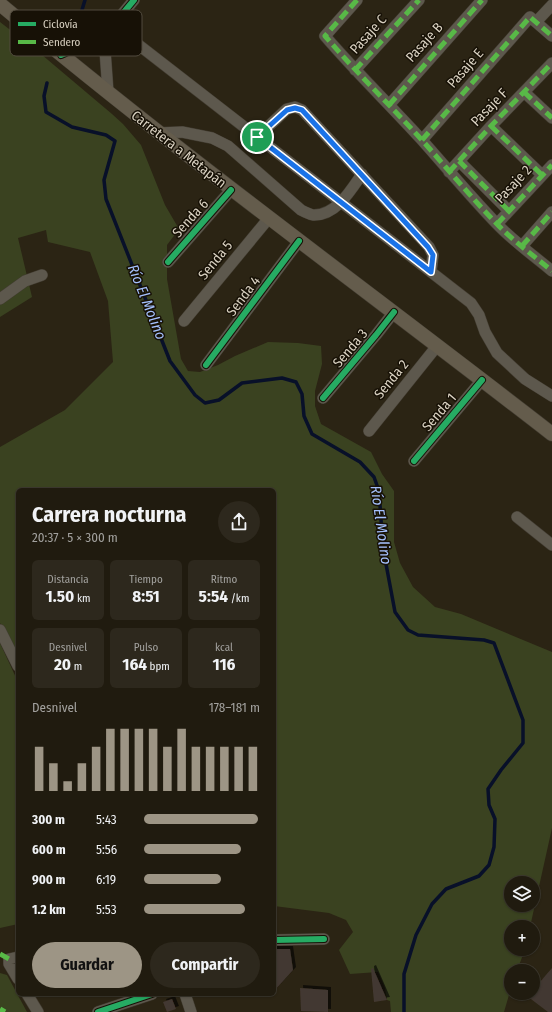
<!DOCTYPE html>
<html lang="es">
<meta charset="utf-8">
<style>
:root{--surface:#201b0f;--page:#2d281d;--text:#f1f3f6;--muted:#a2a19e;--line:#3d392f;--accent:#9d9585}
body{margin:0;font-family:"Fira Sans Condensed",sans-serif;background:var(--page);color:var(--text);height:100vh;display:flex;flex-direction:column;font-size:15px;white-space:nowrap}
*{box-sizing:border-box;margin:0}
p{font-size:13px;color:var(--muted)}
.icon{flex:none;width:22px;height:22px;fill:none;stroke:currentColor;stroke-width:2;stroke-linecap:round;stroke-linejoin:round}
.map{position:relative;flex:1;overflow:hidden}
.side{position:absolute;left:16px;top:488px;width:260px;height:508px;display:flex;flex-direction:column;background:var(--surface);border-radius:6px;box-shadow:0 1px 3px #0004,0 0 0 1px var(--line)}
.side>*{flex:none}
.controls{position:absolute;left:504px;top:876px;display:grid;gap:8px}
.controls a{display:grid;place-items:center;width:36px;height:36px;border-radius:50%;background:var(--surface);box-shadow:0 1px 3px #0004,0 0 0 1px var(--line);font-size:20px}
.pin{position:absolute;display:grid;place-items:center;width:34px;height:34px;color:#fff;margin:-17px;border:2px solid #fff;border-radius:50%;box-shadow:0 1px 4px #0007}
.round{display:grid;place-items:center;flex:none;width:42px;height:42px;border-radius:21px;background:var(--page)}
.summary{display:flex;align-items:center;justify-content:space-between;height:68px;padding:0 16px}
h1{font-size:22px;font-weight:700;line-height:30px}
.stats{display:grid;grid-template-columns:repeat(3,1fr);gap:6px;height:68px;padding:4px 16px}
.stats div{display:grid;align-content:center;border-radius:6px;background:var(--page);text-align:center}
.stats b{font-size:17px;font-weight:700}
.stats small{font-size:11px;font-weight:400}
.stats p{font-size:11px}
.chart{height:112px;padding:8px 16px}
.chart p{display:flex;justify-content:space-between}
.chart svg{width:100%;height:72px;margin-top:4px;stroke:var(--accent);stroke-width:6}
.primary-button{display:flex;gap:8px;margin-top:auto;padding:8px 16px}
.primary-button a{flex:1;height:46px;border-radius:24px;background:var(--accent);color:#111;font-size:16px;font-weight:700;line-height:46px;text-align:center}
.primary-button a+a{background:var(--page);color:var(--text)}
ul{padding:0 16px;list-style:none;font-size:13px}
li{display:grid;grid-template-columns:64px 48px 1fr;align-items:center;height:30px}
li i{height:10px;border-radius:5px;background:var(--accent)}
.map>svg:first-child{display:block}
</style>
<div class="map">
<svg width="552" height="1012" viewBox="0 0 552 1012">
<defs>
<filter id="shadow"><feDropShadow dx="3" dy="-3" stdDeviation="0" flood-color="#0009"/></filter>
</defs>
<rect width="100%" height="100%" fill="#2b2414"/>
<path fill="#3a4220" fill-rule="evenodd" d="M 0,22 L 35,49 L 112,114 L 123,124 L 141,145 L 165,205 L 179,229 L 167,245 L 167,279 L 181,359 L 188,371 L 200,372 L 218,365 L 235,356 L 268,342 L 298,343 L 321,346 L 322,364 L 315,391 L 315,406 L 321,424 L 371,452 L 382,474 L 394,491 L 394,542 L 400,563 L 413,587 L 435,607 L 461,614 L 552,652 L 552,828 L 530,927 L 511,927 L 511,949 L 525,949 L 517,971 L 511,971 L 511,988 L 504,1012 L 391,1012 L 390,1001 L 387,1000 L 385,988 L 378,972 L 350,974 L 339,950 L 353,932 L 346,920 L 329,913 L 274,906 L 274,490 L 18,490 L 18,657 L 0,623 L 0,447 L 65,410 L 113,362 L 108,301 L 90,252 L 48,242 L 46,230 L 18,238 L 32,297 L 0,317 ZM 511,883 L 533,883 L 533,905 L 511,905 Z
M 0,643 L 18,682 L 18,924 L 0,928 Z
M 0,973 L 7,975 L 27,1012 L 0,1012 Z"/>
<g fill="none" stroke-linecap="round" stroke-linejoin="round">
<path stroke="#081029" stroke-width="3.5" d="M 71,46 L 85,0
M 47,83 L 44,96 L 46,112 L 72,127 L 106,135 L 115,141 L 104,180 L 106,199 L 170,361 L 195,395 L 205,403 L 219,400 L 242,383 L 282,378 L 296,382 L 302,394 L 304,416 L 312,434 L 360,462 L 374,477 L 379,491 L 383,548 L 395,612 L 408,630 L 418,635 L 484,640 L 494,643 L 523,720 L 523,743 L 501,770 L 488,789 L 489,805 L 495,819 L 494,847 L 489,865 L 479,876 L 446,889 L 432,904 L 416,935 L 404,974 L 404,1012"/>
</g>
<path fill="#433831" filter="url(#shadow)" d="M 274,949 L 290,949 L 293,970 L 274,991 Z
M 373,968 L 387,1000 L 374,1002 L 371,969 Z
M 552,968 L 552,1012 L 548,1012 L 527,996 L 530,993 L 533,993 L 533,990 Z
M 300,988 L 328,990 L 328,1012 L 301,1011 Z
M 172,999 L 176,1009 L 167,1012 L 163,1002 Z"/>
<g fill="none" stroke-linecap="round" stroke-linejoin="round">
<defs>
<path id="minor" d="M 357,0 L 325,36 C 356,72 389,104 421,139 C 446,167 470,196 496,223 C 513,241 533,255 552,271
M 536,22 L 552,5
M 113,25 L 471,303 L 479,315 L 485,332 L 497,353 L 525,379 L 552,396
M 104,36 L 108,92
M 61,55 L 104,36 L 134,0
M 355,70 L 419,0
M 524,92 L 552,118
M 389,105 L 482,0
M 491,126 L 542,175
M 158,133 L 182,132 L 212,138 L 228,146 L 301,210 C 305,212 309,214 313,215 C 336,216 351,190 362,174
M 257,137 L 287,109 L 295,107 L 302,110 L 429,247 L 433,255 L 431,272
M 422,140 L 530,17 L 552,36
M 459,161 L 509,211
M 449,172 L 491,126 L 552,63
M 497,224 L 552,165
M 522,246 L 552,212
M 168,262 L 231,190
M 0,299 L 25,281 L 42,275
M 184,321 L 269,218
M 206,365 L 299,241
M 323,398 L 376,335 L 394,312
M 369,431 L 437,346
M 414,461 L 482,380
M 517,517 L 552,545
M 0,630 L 18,666
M 274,940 L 324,939
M 18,957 L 9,959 L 9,964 L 18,979
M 27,994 L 38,1012
M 185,994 L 191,1012
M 98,1012 L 152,994"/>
<path id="major" d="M 0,4 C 179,154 368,291 552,434"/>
</defs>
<use href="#minor" stroke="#433d32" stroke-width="12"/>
<use href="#major" stroke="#433d32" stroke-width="15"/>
<use href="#minor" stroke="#5d584d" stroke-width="11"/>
<use href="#major" stroke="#645c4c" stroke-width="14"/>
<path stroke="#58b947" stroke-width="5" stroke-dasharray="10 5" stroke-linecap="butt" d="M 357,0 L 325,36 C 356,72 389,104 421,139 C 446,167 470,196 496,223 C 513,241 533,255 552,271
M 355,70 L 419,0
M 524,92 L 552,118
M 389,105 L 482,0
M 491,126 L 542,175
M 422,140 L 530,17 L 552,36
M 459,161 L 509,211
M 449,172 L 491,126 L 552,63
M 497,224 L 552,165
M 522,246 L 552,212
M 0,954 L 9,959
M 0,1009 L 5,1012"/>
<defs>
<path id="cycleway" d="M 61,55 L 104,36 L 134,0
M 168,262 L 231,190
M 206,365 L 299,241
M 323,398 L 376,335 L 394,312
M 414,461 L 482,380
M 274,940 L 324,939
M 98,1012 L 152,994"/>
</defs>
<use href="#cycleway" stroke="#171106" stroke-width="8"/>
<use href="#cycleway" stroke="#26ab63" stroke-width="6"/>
</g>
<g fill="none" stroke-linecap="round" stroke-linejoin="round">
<defs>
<path id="route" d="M 295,108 L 302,110 L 428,247 L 433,255 L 431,272 L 257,137 L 287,110 Z"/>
</defs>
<use href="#route" stroke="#fff" stroke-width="8"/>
<use href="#route" stroke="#1a73e8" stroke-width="5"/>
</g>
<g text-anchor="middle" stroke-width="3" stroke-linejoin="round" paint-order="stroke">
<g font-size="14" fill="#dad2c2" stroke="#171106">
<text transform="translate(368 34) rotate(-48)" y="5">Pasaje C</text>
<text transform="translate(424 42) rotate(-48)" y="5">Pasaje B</text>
<text transform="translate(465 68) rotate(-49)" y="5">Pasaje E</text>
<text transform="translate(489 107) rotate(-46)" y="5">Pasaje F</text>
<text transform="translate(179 149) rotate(38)" y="5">Carretera a Metapán</text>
<text transform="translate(513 184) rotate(-47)" y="5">Pasaje 2</text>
<text transform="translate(190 218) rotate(-48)" y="5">Senda 6</text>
<text transform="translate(215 260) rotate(-51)" y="5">Senda 5</text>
<text transform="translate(243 296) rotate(-53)" y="5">Senda 4</text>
<text transform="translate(350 348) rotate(-50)" y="5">Senda 3</text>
<text transform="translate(391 379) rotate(-51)" y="5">Senda 2</text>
<text transform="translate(439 412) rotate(-50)" y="5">Senda 1</text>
</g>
<g font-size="15" font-style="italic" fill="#a4c0fc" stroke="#171106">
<text transform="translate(147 302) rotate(68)" y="5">Río El Molino</text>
<text transform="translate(381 525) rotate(82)" y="5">Río El Molino</text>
</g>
</g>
<rect x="10" y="10" width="132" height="46" rx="6" fill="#171106" stroke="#524b3e" stroke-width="1"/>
<rect x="18" y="22" width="18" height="4" fill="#26ab63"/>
<rect x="18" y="40" width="18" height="4" fill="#58b947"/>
<g font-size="11" fill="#dad2c2">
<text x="43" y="28">Ciclovía</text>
<text x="43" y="46">Sendero</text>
</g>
</svg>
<div class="controls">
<a><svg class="icon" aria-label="layers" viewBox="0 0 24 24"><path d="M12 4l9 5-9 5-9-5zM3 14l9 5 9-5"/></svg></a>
<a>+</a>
<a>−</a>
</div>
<div class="pin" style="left:257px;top:137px;background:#1e9e55"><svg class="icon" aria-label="arrive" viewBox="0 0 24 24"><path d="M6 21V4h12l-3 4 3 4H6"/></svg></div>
<section class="side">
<div class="summary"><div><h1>Carrera nocturna</h1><p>20:37 · 5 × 300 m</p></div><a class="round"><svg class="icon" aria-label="share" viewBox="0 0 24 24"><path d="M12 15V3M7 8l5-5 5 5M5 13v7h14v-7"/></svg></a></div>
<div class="stats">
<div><p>Distancia</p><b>1.50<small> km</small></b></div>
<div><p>Tiempo</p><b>8:51</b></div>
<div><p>Ritmo</p><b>5:54<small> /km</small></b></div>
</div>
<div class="stats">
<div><p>Desnivel</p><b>20<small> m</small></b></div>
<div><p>Pulso</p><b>164<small> bpm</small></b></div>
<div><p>kcal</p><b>116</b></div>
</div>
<div class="chart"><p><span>Desnivel</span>178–181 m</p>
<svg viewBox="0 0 160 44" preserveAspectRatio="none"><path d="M5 44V17M15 44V27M25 44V38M35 44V27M45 44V17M55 44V6M65 44V6M75 44V6M85 44V6M95 44V17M105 44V6M115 44V17M125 44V17M135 44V17M145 44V17M155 44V17"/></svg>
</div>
<ul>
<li><b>300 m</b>5:43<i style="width:98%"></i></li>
<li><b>600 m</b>5:56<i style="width:84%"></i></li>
<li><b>900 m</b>6:19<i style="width:66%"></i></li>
<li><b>1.2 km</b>5:53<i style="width:87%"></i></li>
</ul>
<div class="primary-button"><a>Guardar</a><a>Compartir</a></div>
</section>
</div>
